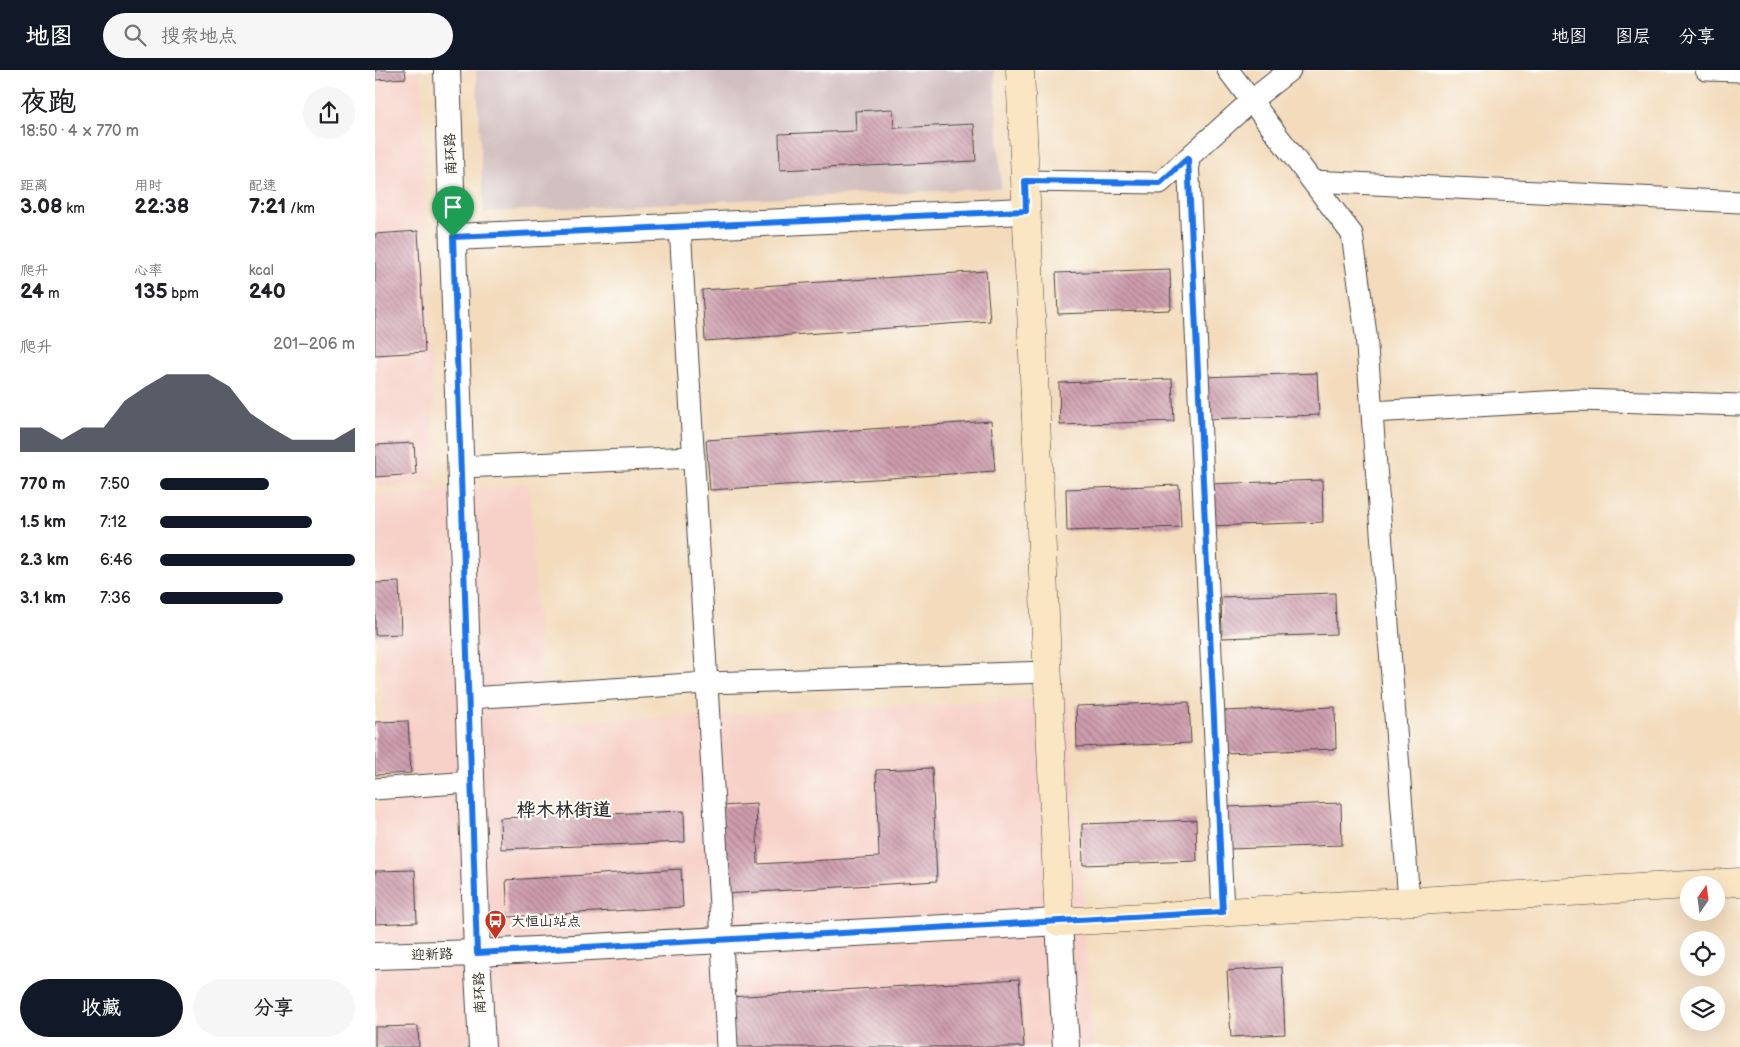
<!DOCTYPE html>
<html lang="zh">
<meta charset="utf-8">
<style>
:root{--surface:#fff;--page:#f6f6f6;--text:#202124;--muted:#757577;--accent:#111827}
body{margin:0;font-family:"Balsamiq Sans","LXGW WenKai TC",sans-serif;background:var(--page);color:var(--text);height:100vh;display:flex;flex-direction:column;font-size:19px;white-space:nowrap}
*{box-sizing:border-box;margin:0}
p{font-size:16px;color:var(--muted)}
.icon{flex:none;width:28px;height:28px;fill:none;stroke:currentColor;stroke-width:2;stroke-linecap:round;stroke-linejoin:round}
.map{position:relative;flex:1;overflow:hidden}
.details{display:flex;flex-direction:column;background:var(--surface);width:375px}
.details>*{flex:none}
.needle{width:32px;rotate:14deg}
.fabs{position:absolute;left:1305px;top:806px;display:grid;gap:10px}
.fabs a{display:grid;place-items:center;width:45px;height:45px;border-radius:50%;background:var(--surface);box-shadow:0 5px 20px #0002;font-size:25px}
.pin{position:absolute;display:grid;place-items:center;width:42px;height:42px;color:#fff;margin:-51px -21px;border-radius:50% 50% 50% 0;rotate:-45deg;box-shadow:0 0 5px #0007}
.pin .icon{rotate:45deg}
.round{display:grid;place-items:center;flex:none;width:52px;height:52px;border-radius:26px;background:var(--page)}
.headline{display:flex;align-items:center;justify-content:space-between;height:85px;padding:0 20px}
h1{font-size:28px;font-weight:600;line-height:38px}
.stats{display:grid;grid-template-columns:repeat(3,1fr);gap:8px;height:85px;padding:5px 20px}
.stats div{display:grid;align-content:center}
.stats b{font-size:21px;font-weight:600}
.stats small{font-size:14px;font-weight:400}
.stats p{font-size:14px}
.chart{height:140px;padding:10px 20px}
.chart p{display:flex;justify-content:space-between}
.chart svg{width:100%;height:90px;margin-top:5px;fill:var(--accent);opacity:.7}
.primary-button{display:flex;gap:10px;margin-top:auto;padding:10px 20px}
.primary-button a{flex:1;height:58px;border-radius:30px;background:var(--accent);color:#fff;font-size:20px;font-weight:600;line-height:58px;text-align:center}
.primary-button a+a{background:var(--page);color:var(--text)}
ul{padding:0 20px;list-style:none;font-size:16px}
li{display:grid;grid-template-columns:80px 60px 1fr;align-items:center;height:38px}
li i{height:12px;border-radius:6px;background:var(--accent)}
header{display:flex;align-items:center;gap:30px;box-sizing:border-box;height:70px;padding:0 25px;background:var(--accent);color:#fff}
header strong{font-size:24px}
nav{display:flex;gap:28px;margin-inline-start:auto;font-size:18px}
.search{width:350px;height:45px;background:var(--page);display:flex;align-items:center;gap:12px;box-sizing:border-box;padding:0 18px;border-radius:28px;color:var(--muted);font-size:19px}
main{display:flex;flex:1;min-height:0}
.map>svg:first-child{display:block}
</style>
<header>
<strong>地图</strong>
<div class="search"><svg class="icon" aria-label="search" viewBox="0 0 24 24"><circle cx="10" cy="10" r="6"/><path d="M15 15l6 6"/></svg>搜索地点</div>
<nav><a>地图</a><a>图层</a><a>分享</a></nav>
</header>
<main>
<section class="details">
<div class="headline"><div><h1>夜跑</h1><p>18:50 · 4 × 770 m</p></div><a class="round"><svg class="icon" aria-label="share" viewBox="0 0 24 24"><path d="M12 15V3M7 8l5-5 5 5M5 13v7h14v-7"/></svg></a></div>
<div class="stats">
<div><p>距离</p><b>3.08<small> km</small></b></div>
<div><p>用时</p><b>22:38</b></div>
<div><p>配速</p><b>7:21<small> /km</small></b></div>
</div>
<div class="stats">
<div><p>爬升</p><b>24<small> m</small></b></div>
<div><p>心率</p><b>135<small> bpm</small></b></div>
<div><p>kcal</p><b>240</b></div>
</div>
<div class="chart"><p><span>爬升</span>201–206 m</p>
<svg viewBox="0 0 160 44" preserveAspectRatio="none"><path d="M0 44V32L10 32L20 38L30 32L40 32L50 19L60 12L70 6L80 6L90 6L100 12L110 25L120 32L130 38L140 38L150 38L160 32V44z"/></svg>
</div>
<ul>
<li><b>770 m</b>7:50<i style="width:56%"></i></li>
<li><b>1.5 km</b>7:12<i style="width:78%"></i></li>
<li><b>2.3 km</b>6:46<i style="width:100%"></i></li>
<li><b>3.1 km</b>7:36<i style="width:63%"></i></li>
</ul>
<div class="primary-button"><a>收藏</a><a>分享</a></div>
</section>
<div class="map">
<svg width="1365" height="977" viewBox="0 0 1365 977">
<defs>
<pattern id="building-back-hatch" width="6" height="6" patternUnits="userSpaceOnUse" patternTransform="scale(1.25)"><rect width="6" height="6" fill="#cd9cad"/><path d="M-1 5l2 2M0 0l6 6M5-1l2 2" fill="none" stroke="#a77f8d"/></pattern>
</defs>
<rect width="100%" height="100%" fill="#fdfcf7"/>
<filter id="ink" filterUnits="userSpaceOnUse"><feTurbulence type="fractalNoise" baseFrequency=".02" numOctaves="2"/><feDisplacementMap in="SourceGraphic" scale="10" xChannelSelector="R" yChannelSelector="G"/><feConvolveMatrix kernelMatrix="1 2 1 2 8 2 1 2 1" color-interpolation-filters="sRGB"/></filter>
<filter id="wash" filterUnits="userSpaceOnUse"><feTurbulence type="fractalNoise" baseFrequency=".0096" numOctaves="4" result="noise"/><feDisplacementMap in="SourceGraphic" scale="20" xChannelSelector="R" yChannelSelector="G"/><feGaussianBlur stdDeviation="1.12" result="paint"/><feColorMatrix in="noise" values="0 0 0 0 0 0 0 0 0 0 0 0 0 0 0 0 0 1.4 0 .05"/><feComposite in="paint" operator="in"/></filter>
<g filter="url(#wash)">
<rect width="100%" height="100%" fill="#f3dbbc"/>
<path fill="#f7d1c8" d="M 0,0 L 45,0 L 61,415 L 0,417 Z
M 154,414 L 168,653 L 693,628 L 718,977 L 0,977 L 0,734 L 16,732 L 0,538 L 0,426 Z"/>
<path fill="#d2bfc0" d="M 101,0 L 619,0 L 626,118 L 109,142 Z"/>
<g id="blocks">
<path fill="url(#building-back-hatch)" d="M 0,0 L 30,0 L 31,8 L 0,10 Z
M 518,39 L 519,58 L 599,54 L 601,91 L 405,100 L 404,64 L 481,61 L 480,41 Z
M 43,161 L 50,282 L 0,285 L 0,164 Z
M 795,199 L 796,240 L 683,244 L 681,203 Z
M 611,201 L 615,251 L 330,271 L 327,220 Z
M 942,303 L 944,345 L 830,349 L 828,307 Z
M 797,309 L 799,351 L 685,355 L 684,313 Z
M 616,351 L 620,401 L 335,420 L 331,370 Z
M 39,373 L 41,404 L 0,407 L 0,375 Z
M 947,410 L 948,452 L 834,456 L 833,414 Z
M 804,415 L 806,457 L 692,461 L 691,419 Z
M 24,512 L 26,564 L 0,565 L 0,513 Z
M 960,523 L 961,564 L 847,568 L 846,527 Z
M 814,632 L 816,673 L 702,677 L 701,636 Z
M 960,637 L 961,679 L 848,683 L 846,641 Z
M 33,651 L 36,703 L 0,705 L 0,652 Z
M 557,698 L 562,811 L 350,824 L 347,736 L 381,734 L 383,794 L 504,787 L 501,700 Z
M 966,733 L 967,775 L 854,779 L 852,737 Z
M 309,741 L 310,772 L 126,779 L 125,748 Z
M 821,750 L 822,791 L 708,795 L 707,754 Z
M 306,799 L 308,837 L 133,847 L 131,810 Z
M 40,800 L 42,852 L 0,854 L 0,801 Z
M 907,897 L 910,964 L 856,967 L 852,901 Z
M 644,909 L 649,977 L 357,977 L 354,927 Z
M 43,956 L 44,977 L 0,977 L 0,957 Z"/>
</g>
</g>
<g filter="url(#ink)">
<use href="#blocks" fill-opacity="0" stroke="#494541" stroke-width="1"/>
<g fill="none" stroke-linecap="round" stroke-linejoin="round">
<defs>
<path id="minor" d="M 853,0 L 977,164 L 991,264 L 1034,831
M 1331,0 L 1365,1
M 813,88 L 848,842
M 650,111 L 785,113 L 877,30 L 915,0
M 937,111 L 1365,132
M 305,157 L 347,870 L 352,977
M 997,342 L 1205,330 L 1365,335
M 86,397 L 319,387
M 93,628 L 332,613 L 672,602
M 0,719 L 96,712"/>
<path id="tertiary" d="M 72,0 L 102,883 L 107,977
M 78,167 L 651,141
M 0,886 L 102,883 L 684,852 L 691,977"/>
<path id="secondary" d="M 645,0 L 684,852 L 1365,812"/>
</defs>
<use href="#minor" stroke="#494541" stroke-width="23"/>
<use href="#tertiary" stroke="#494541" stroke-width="28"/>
<use href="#secondary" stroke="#494541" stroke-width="29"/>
<use href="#minor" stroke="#fff" stroke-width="21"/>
<use href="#tertiary" stroke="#fff" stroke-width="26"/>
<use href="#secondary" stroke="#fbe6c4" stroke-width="28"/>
</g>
</g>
<g fill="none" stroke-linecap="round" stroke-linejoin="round" filter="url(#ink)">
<defs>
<path id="route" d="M 813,88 L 848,842 L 102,883 L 78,167 L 651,141 L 650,111 L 785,113 Z"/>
</defs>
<use href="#route" stroke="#fff" stroke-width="10"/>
<use href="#route" stroke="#1a73e8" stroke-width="6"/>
</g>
<defs>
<symbol id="bus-pin" viewBox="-11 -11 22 30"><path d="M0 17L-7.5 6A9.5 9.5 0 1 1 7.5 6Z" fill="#c8321e" stroke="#fdfcf7"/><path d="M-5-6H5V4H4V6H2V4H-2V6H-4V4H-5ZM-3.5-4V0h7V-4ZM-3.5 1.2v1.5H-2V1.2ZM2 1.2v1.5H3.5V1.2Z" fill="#fff"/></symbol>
</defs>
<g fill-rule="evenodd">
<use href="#bus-pin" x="108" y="838" width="25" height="34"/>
</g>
<g text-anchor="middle" stroke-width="4.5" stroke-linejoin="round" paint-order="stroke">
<g font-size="14" fill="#2b2b2b" stroke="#fdfcf7">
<text transform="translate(75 84) rotate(-92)" y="5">南环路</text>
<text transform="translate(57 884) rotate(-2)" y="5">迎新路</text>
<text transform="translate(104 923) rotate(-93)" y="5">南环路</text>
</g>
<g font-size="14" fill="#2b2b2b" stroke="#fdfcf7" text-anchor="start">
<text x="136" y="856">大恒山站点</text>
</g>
<g font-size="19" font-weight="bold" fill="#2b2b2b" stroke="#fdfcf7">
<text x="189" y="746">桦木林街道</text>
</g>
</g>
</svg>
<div class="fabs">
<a><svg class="needle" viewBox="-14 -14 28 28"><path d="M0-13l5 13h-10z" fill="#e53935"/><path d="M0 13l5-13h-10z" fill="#757577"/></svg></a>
<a><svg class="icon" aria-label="locate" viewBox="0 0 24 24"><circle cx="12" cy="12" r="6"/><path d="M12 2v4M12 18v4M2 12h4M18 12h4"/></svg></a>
<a><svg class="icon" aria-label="layers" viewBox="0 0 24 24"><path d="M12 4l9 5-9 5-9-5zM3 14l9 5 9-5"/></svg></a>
</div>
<div class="pin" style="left:78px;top:167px;background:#1e9e55"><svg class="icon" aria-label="arrive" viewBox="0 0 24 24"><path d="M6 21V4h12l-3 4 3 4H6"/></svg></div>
</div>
</main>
